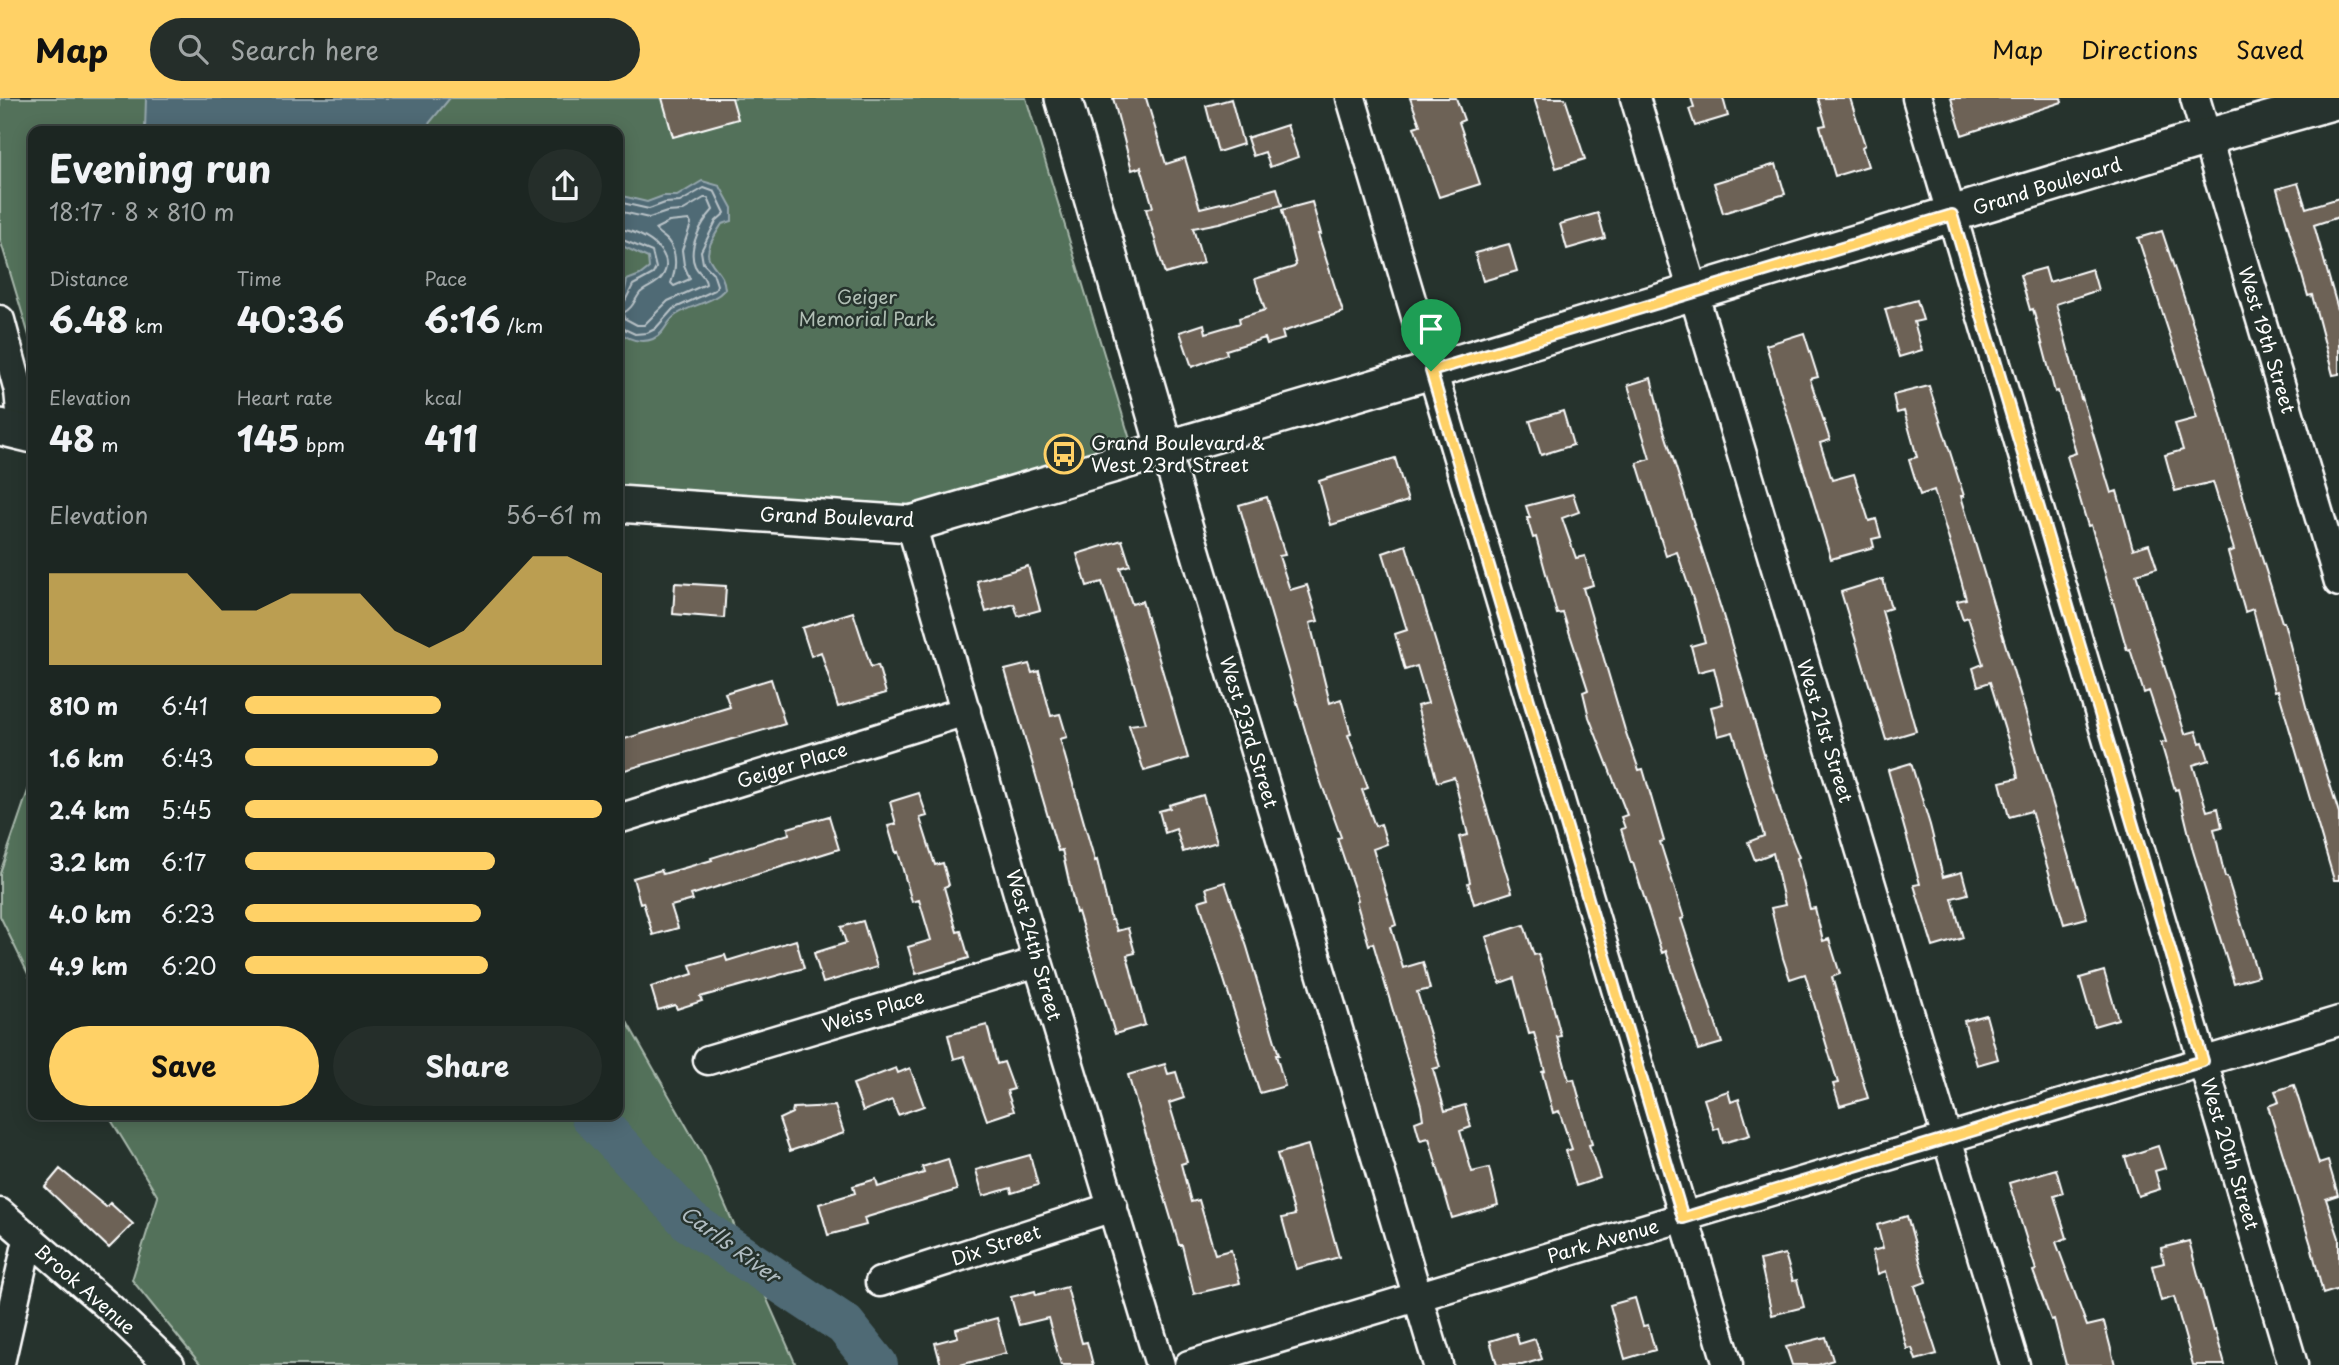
<!DOCTYPE html>
<meta charset="utf-8">
<style>
:root{--surface:#1c2622;--page:#252e2a;--text:#f1f3f6;--muted:#a0a5a5;--line:#3a4340;--accent:#ffd166}
body{margin:0;font-family:"Playpen Sans",sans-serif;background:var(--page);color:var(--text);height:100vh;display:flex;flex-direction:column;font-size:26px;white-space:nowrap}
*{box-sizing:border-box;margin:0}
p{font-size:23px;color:var(--muted)}
.icon{flex:none;width:38px;height:38px;fill:none;stroke:currentColor;stroke-width:2;stroke-linecap:round;stroke-linejoin:round}
.map{position:relative;flex:1;overflow:hidden}
.panel{position:absolute;left:28px;top:28px;width:595px;height:994px;display:flex;flex-direction:column;background:var(--surface);border-radius:14px;box-shadow:0 4px 18px #0003,0 0 0 2px var(--line)}
.panel>*{flex:none}
.pin{position:absolute;display:grid;place-items:center;width:60px;height:60px;color:#fff;margin:-72px -30px;border-radius:50% 50% 50% 0;rotate:-45deg;box-shadow:0 0 7px #0007}
.pin .icon{rotate:45deg}
.round{display:grid;place-items:center;flex:none;width:74px;height:74px;border-radius:37px;background:var(--page)}
.overview{display:flex;align-items:center;justify-content:space-between;height:119px;padding:0 21px}
h1{font-size:38px;font-weight:700;line-height:52px}
.stats{display:grid;grid-template-columns:repeat(3,1fr);gap:10px;height:119px;padding:7px 21px}
.stats div{display:grid;align-content:center}
.stats b{font-size:35px;font-weight:700}
.stats small{font-size:19px;font-weight:400}
.stats p{font-size:19px}
.chart{height:196px;padding:14px 21px}
.chart p{display:flex;justify-content:space-between}
.chart svg{width:100%;height:126px;margin-top:7px;fill:var(--accent);opacity:.7}
.action{display:flex;gap:14px;margin-top:auto;padding:14px 21px}
.action a{flex:1;height:80px;border-radius:42px;background:var(--accent);color:#111;font-size:28px;font-weight:700;line-height:80px;text-align:center}
.action a+a{background:var(--page);color:var(--text)}
ul{padding:0 21px;list-style:none;font-size:23px}
li{display:grid;grid-template-columns:112px 84px 1fr;align-items:center;height:52px}
li i{height:18px;border-radius:9px;background:var(--accent)}
header{display:flex;align-items:center;gap:42px;box-sizing:border-box;height:98px;padding:0 35px;background:var(--accent);color:#111}
header strong{font-size:33px}
nav{display:flex;gap:38px;margin-inline-start:auto;font-size:24px}
.search{width:490px;height:63px;background:var(--page);display:flex;align-items:center;gap:18px;box-sizing:border-box;padding:0 24px;border-radius:38px;color:var(--muted);font-size:26px}
.map>svg:first-child{display:block}
</style>
<header>
<strong>Map</strong>
<div class="search"><svg class="icon" aria-label="search" viewBox="0 0 24 24"><circle cx="10" cy="10" r="6"/><path d="M15 15l6 6"/></svg>Search here</div>
<nav><a>Map</a><a>Directions</a><a>Saved</a></nav>
</header>
<div class="map">
<svg width="2339" height="1267" viewBox="0 0 2339 1267">
<rect width="100%" height="100%" fill="#26332d"/>
<filter id="ink" filterUnits="userSpaceOnUse"><feTurbulence type="fractalNoise" baseFrequency=".0143" numOctaves="2"/><feDisplacementMap in="SourceGraphic" scale="14" xChannelSelector="R" yChannelSelector="G"/><feConvolveMatrix kernelMatrix="1 2 1 2 8 2 1 2 1" color-interpolation-filters="sRGB"/></filter>
<g filter="url(#ink)">
<path fill="#52715a" stroke="#a8b8ac" stroke-width="2" d="M 0,0 L 1026,0 L 1136,361 L 911,426 L 618,394 L 618,33 L 33,33 L 33,251 L 0,141 Z
M 33,678 L 33,886 L 0,818 L 0,775 Z
M 618,908 L 704,1059 L 796,1267 L 201,1267 L 132,1182 L 158,1099 L 108,1017 L 618,1017 Z"/>
<path fill="#4f6a75" stroke="#95a6ac" stroke-width="2" d="M 146,0 L 450,0 L 423,33 L 145,33 Z
M 702,83 L 720,88 L 732,110 L 732,123 L 722,126 C 717,134 703,153 710,162 C 716,173 724,176 725,191 C 712,206 692,206 676,217 C 670,221 667,228 662,234 C 650,248 631,244 618,233 L 618,201 L 625,192 L 627,182 L 640,177 L 649,170 L 648,160 L 618,146 L 618,97 L 647,104 L 663,98 L 677,98 Z"/>
<g fill="none" stroke-linecap="round" stroke-linejoin="round">
<path stroke="#b9c3c8" stroke-width="2" d="M 618,104 L 649,111 L 665,105 L 680,104 L 704,90 L 715,94 L 725,115 L 716,123 L 701,153 L 703,165 L 713,175 L 717,187 L 715,192 L 673,211 L 655,231 L 647,235 L 635,236 L 618,228
M 618,113 L 649,120 L 667,114 L 682,113 L 704,100 L 708,100 L 713,112 C 701,125 687,150 695,168 C 699,176 705,177 706,186 L 668,203 L 644,227 L 637,227 L 624,220 L 623,215 C 633,210 634,203 640,195 C 646,189 657,187 662,179 C 679,153 638,132 618,131
M 689,122 L 691,126 L 682,152 L 684,167 L 690,181 L 674,188 L 671,185 C 676,172 678,155 668,143 C 664,138 658,136 655,131 L 669,124 Z
M 618,140 L 652,154 L 656,170 L 653,176 L 633,187 L 625,203 L 618,205"/>
<path stroke="#4f6a75" stroke-width="42" d="M 591,1017 L 690,1124 L 845,1227 L 877,1267"/>
</g>
<path fill="#6d6257" stroke="#fff" stroke-width="2" d="M 662,0 L 732,0 L 738,21 L 673,39 Z
M 1113,0 L 1146,0 L 1166,66 L 1185,60 L 1200,110 L 1225,104 L 1225,105 L 1277,90 L 1282,107 L 1219,125 L 1193,130 L 1203,165 L 1165,176 L 1146,111 L 1153,109 L 1141,69 L 1132,72 Z
M 1410,0 L 1456,0 L 1464,22 L 1459,24 L 1480,86 L 1439,99 L 1414,29 L 1420,27 Z
M 1534,0 L 1565,0 L 1585,61 L 1556,70 Z
M 1691,0 L 1723,0 L 1728,18 L 1695,28 L 1689,11 L 1694,9 Z
M 1818,0 L 1850,0 L 1865,47 L 1862,49 L 1868,68 L 1835,78 L 1820,28 L 1826,27 Z
M 1951,0 L 2061,0 L 2062,4 L 1962,37 Z
M 1231,1 L 1243,46 L 1218,54 L 1206,8 Z
M 1287,27 L 1298,59 L 1270,69 L 1265,54 L 1253,58 L 1247,40 Z
M 1776,66 L 1785,96 L 1723,115 L 1714,85 Z
M 2298,85 L 2306,110 L 2339,100 L 2339,119 L 2314,127 L 2339,215 L 2339,276 L 2333,277 L 2312,197 L 2308,198 L 2277,91 Z
M 1312,104 L 1321,136 L 1318,136 L 1343,214 L 1282,234 L 1284,241 L 1267,246 L 1265,240 L 1226,252 L 1227,256 L 1192,269 L 1180,234 L 1204,226 L 1206,235 L 1240,225 L 1239,220 L 1265,212 L 1255,181 L 1294,169 L 1296,167 L 1282,112 Z
M 1598,115 L 1605,140 L 1567,151 L 1560,126 Z
M 2162,133 L 2212,284 L 2247,412 L 2282,524 L 2284,524 L 2308,616 L 2339,715 L 2339,782 L 2334,782 L 2278,592 L 2275,593 L 2253,511 L 2245,514 L 2228,454 L 2234,452 L 2213,384 L 2175,393 L 2165,357 L 2183,352 L 2175,326 L 2197,320 L 2138,140 Z
M 1509,146 L 1517,173 L 1483,183 L 1475,155 Z
M 2045,170 L 2049,184 L 2092,171 L 2098,192 L 2056,206 L 2081,301 L 2082,299 L 2111,395 L 2117,393 L 2133,451 L 2149,446 L 2157,470 L 2136,476 L 2185,636 L 2196,633 L 2200,645 L 2203,644 L 2209,662 L 2193,667 L 2207,713 L 2218,710 L 2222,729 L 2214,731 L 2225,779 L 2227,779 L 2258,878 L 2234,885 L 2193,753 L 2178,691 L 2175,692 L 2161,645 L 2166,644 L 2149,593 L 2144,595 L 2130,551 L 2127,552 L 2091,427 L 2088,428 L 2067,358 L 2076,355 L 2058,293 L 2055,294 L 2033,211 L 2030,212 L 2020,177 Z
M 1917,202 L 1923,222 L 1914,224 L 1922,252 L 1899,259 L 1885,211 Z
M 1804,235 L 1818,279 L 1810,281 L 1830,342 L 1820,345 L 1832,382 L 1854,376 L 1869,423 L 1876,421 L 1881,439 L 1872,441 L 1874,449 L 1831,461 L 1766,247 Z
M 1651,280 L 1662,326 L 1723,517 L 1781,714 L 1799,759 L 1797,760 L 1810,811 L 1815,810 L 1823,843 L 1829,841 L 1840,876 L 1832,879 L 1868,1000 L 1840,1008 L 1833,986 L 1838,985 L 1805,876 L 1790,881 L 1783,860 L 1771,810 L 1785,807 L 1773,755 L 1755,762 L 1748,744 L 1764,738 L 1733,634 L 1718,638 L 1711,609 L 1723,606 L 1714,570 L 1698,574 L 1691,548 L 1705,544 L 1695,507 L 1677,454 L 1666,458 L 1637,365 L 1650,361 L 1628,287 Z
M 1929,288 L 1964,398 L 1961,398 L 2087,820 L 2064,826 L 2031,713 L 2009,719 L 2000,684 L 2018,680 L 2016,668 L 1990,584 L 1978,588 L 1973,570 L 1983,566 L 1968,519 L 1963,521 L 1957,503 L 1966,501 L 1961,482 L 1934,392 L 1920,397 L 1909,361 L 1917,359 L 1904,313 L 1897,315 L 1893,297 Z
M 1563,313 L 1573,347 L 1541,357 L 1530,323 Z
M 1395,360 L 1408,403 L 1331,427 L 1319,383 Z
M 1573,396 L 1579,414 L 1562,420 L 1576,460 L 1585,458 L 1593,487 L 1583,490 L 1625,632 L 1639,672 L 1643,671 L 1664,743 L 1660,744 L 1684,820 L 1681,821 L 1722,945 L 1698,952 L 1666,853 L 1662,855 L 1633,765 L 1631,765 L 1621,731 L 1625,730 L 1621,719 L 1627,717 L 1589,619 L 1583,594 L 1588,592 L 1563,515 L 1557,516 L 1536,439 L 1533,440 L 1527,420 L 1530,420 L 1526,408 Z
M 1267,399 L 1285,457 L 1279,458 L 1290,492 L 1307,487 L 1318,523 L 1310,525 L 1330,605 L 1341,601 L 1351,636 L 1348,637 L 1368,690 L 1362,692 L 1375,728 L 1381,726 L 1387,746 L 1373,751 L 1396,827 L 1391,829 L 1403,870 L 1423,864 L 1430,891 L 1417,894 L 1440,969 L 1433,971 L 1445,1013 L 1465,1007 L 1471,1029 L 1460,1033 L 1472,1074 L 1489,1070 L 1498,1107 L 1452,1120 L 1429,1040 L 1420,1042 L 1415,1024 L 1423,1021 L 1421,1008 L 1373,845 L 1369,847 L 1356,803 L 1358,802 L 1337,740 L 1341,739 L 1319,679 L 1239,407 Z
M 1122,442 L 1130,467 L 1120,470 L 1132,506 L 1142,503 L 1188,660 L 1144,673 L 1129,627 L 1146,625 L 1122,546 L 1102,484 L 1087,488 L 1077,456 Z
M 1406,447 L 1512,794 L 1474,806 L 1468,785 L 1470,784 L 1459,739 L 1468,737 L 1454,679 L 1437,684 L 1417,608 L 1428,605 L 1417,568 L 1405,572 L 1395,536 L 1407,532 L 1383,455 Z
M 1028,468 L 1040,512 L 1018,518 L 1014,506 L 986,514 L 977,483 Z
M 1883,481 L 1891,510 L 1882,513 L 1916,633 L 1886,642 L 1841,494 Z
M 675,485 L 726,488 L 724,520 L 673,516 Z
M 853,514 L 871,569 L 878,567 L 886,595 L 838,609 L 821,554 L 811,558 L 802,530 Z
M 1029,566 L 1032,575 L 1039,573 L 1051,618 L 1060,616 L 1067,639 L 1060,641 L 1095,763 L 1097,762 L 1111,822 L 1113,822 L 1117,833 L 1128,830 L 1135,855 L 1127,857 L 1145,927 L 1115,936 L 1078,814 L 1076,815 L 1062,752 L 1058,753 L 1005,572 Z
M 771,581 L 785,626 L 618,674 L 618,643 L 730,609 L 725,595 Z
M 1911,665 L 1930,727 L 1943,779 L 1962,774 L 1968,796 L 1952,800 L 1963,840 L 1933,849 L 1914,787 L 1920,786 L 1888,672 Z
M 919,695 L 927,718 L 920,720 L 935,767 L 943,765 L 949,787 L 944,789 L 957,834 L 961,833 L 969,860 L 916,876 L 908,849 L 931,842 L 919,802 L 912,804 L 898,754 L 896,755 L 888,728 L 896,726 L 890,704 Z
M 1203,697 L 1217,744 L 1183,754 L 1176,731 L 1165,735 L 1159,713 L 1170,710 L 1169,707 Z
M 829,718 L 839,751 L 691,797 L 693,802 L 671,808 L 678,830 L 653,837 L 643,804 L 640,805 L 633,780 L 661,772 L 663,776 L 712,762 L 711,760 L 789,736 L 788,730 Z
M 1225,784 L 1247,849 L 1279,957 L 1276,957 L 1285,988 L 1260,995 L 1199,803 L 1209,800 L 1206,790 Z
M 863,823 L 877,869 L 823,885 L 814,855 L 846,845 L 841,829 Z
M 1524,827 L 1534,857 L 1538,856 L 1551,900 L 1561,938 L 1557,939 L 1569,982 L 1574,981 L 1592,1046 L 1589,1047 L 1600,1080 L 1576,1088 L 1566,1053 L 1572,1051 L 1559,1013 L 1553,1015 L 1542,974 L 1545,973 L 1534,935 L 1529,936 L 1514,880 L 1500,885 L 1486,839 Z
M 796,842 L 804,870 L 700,899 L 702,903 L 677,911 L 675,907 L 658,912 L 651,889 L 693,876 L 690,867 L 725,857 L 727,863 Z
M 2104,873 L 2118,921 L 2094,928 L 2080,880 Z
M 1986,917 L 1998,961 L 1977,967 L 1964,923 Z
M 987,927 L 997,966 L 1004,964 L 1014,991 L 1007,993 L 1014,1013 L 987,1022 L 964,958 L 954,961 L 948,937 Z
M 1165,966 L 1168,976 L 1176,974 L 1184,1000 L 1169,1005 L 1187,1064 L 1181,1066 L 1191,1104 L 1199,1102 L 1215,1156 L 1231,1152 L 1240,1185 L 1194,1196 L 1182,1147 L 1179,1147 L 1128,977 Z
M 896,970 L 898,975 L 910,970 L 924,1008 L 898,1017 L 892,1002 L 863,1013 L 853,986 Z
M 2294,987 L 2319,1066 L 2328,1063 L 2338,1097 L 2326,1101 L 2339,1140 L 2339,1191 L 2323,1196 L 2311,1147 L 2268,1008 L 2279,1004 L 2275,993 Z
M 1728,993 L 1731,1004 L 1739,1001 L 1750,1037 L 1723,1045 L 1719,1030 L 1714,1032 L 1704,1001 Z
M 835,1008 L 844,1035 L 790,1053 L 779,1021 L 792,1015 L 793,1010 Z
M 1308,1047 L 1339,1159 L 1296,1171 L 1282,1120 L 1295,1117 L 1277,1056 Z
M 2158,1048 L 2165,1070 L 2155,1073 L 2160,1091 L 2138,1098 L 2125,1059 Z
M 1030,1057 L 1038,1087 L 1012,1095 L 1011,1090 L 983,1098 L 976,1072 Z
M 948,1061 L 957,1092 L 864,1120 L 866,1127 L 828,1137 L 819,1106 L 855,1095 L 853,1088 L 876,1081 L 878,1089 L 924,1075 L 922,1069 Z
M 60,1071 L 106,1109 L 110,1105 L 133,1126 L 109,1150 L 45,1089 Z
M 2056,1071 L 2063,1095 L 2054,1098 L 2067,1140 L 2056,1144 L 2087,1228 L 2104,1224 L 2115,1267 L 2066,1267 L 2054,1221 L 2051,1222 L 2033,1173 L 2036,1172 L 2009,1085 Z
M 1907,1118 L 1926,1184 L 1915,1188 L 1937,1256 L 1916,1262 L 1912,1250 L 1907,1251 L 1886,1173 L 1878,1176 L 1872,1153 L 1883,1150 L 1877,1127 Z
M 2189,1143 L 2213,1233 L 2215,1232 L 2225,1267 L 2193,1267 L 2174,1199 L 2161,1203 L 2152,1168 L 2164,1165 L 2161,1150 Z
M 1785,1156 L 1793,1183 L 1797,1182 L 1804,1209 L 1772,1217 L 1760,1162 Z
M 1067,1189 L 1082,1245 L 1087,1244 L 1093,1267 L 1061,1267 L 1048,1220 L 1019,1227 L 1011,1199 L 1035,1193 L 1036,1197 Z
M 1635,1200 L 1643,1228 L 1648,1227 L 1655,1252 L 1625,1261 L 1610,1207 Z
M 997,1220 L 1006,1255 L 960,1267 L 941,1267 L 935,1245 L 958,1239 L 956,1231 Z
M 1516,1235 L 1519,1246 L 1535,1241 L 1542,1261 L 1522,1267 L 1497,1267 L 1490,1243 Z
M 1826,1239 L 1833,1262 L 1818,1267 L 1792,1267 L 1786,1249 Z"/>
<g fill="none" stroke-linecap="round" stroke-linejoin="round">
<defs>
<path id="minor" d="M 1351,0 L 1728,1267
M 1635,0 L 2015,1267
M 1917,0 L 2293,1267
M 2195,0 L 2339,484
M 0,222 L 19,293 L 23,334
M 1165,351 L 1438,1267
M 911,426 L 1038,864 L 1160,1267
M 618,721 L 966,613
M 708,962 L 1038,864
M 0,1115 L 109,1209 L 170,1267
M 880,1184 L 1113,1109
M 0,1265 L 28,1142
M 1189,1267 L 2339,923"/>
<path id="tertiary" d="M 1063,0 L 1165,351
M 0,329 L 33,337
M 618,406 L 911,426 L 1431,273 L 2207,39 L 2339,2"/>
</defs>
<use href="#minor" stroke="#fff" stroke-width="33"/>
<use href="#tertiary" stroke="#fff" stroke-width="40"/>
<use href="#minor" stroke="#26332d" stroke-width="28"/>
<use href="#tertiary" stroke="#26332d" stroke-width="35"/>
</g>
</g>
<g fill="none" stroke-linecap="round" stroke-linejoin="round" filter="url(#ink)">
<defs>
<path id="route" d="M 1952,117 L 2203,963 L 1683,1120 L 1431,273 Z"/>
</defs>
<use href="#route" stroke="#fff" stroke-width="14"/>
<use href="#route" stroke="#ffd166" stroke-width="9"/>
</g>
<defs>
<symbol id="bus-ring" viewBox="-11 -11 22 22"><circle r="9.5" fill="#26332d" stroke="#ffd166" stroke-width="1.5"/><path d="M-5-6H5V4H4V6H2V4H-2V6H-4V4H-5ZM-3.5-4V0h7V-4ZM-3.5 1.2v1.5H-2V1.2ZM2 1.2v1.5H3.5V1.2Z" fill="#ffd166"/></symbol>
</defs>
<g fill-rule="evenodd">
<use href="#bus-ring" x="1042" y="334" width="44" height="44"/>
</g>
<g text-anchor="middle" stroke-width="5" stroke-linejoin="round" paint-order="stroke">
<g font-size="19" fill="#fff" stroke="#26332d">
<text transform="translate(2047 88) rotate(-17)" y="7">Grand Boulevard</text>
<text transform="translate(2267 242) rotate(73)" y="7">West 19th Street</text>
<text transform="translate(837 419) rotate(2)" y="7">Grand Boulevard</text>
<text transform="translate(1825 633) rotate(73)" y="7">West 21st Street</text>
<text transform="translate(1249 634) rotate(73)" y="7">West 23rd Street</text>
<text transform="translate(792 667) rotate(-17)" y="7">Geiger Place</text>
<text transform="translate(1034 847) rotate(74)" y="7">West 24th Street</text>
<text transform="translate(873 913) rotate(-17)" y="7">Weiss Place</text>
<text transform="translate(2230 1056) rotate(73)" y="7">West 20th Street</text>
<text transform="translate(1603 1143) rotate(-16)" y="7">Park Avenue</text>
<text transform="translate(996 1147) rotate(-18)" y="7">Dix Street</text>
<text transform="translate(85 1191) rotate(41)" y="7">Brook Avenue</text>
</g>
<g font-size="19" fill="#b1bfb5" stroke="#26332d">
<text x="867" y="206">Geiger<tspan x="867" dy="22">Memorial Park</tspan></text>
</g>
<g font-size="19" fill="#fff" stroke="#26332d" text-anchor="start">
<text x="1091" y="352">Grand Boulevard &amp;<tspan x="1091" dy="22">West 23rd Street</tspan></text>
</g>
<g font-size="21" font-style="italic" fill="#b0bcc1" stroke="#26332d">
<text transform="translate(730 1147) rotate(36)" y="7">Carlls River</text>
</g>
</g>
</svg>
<div class="pin" style="left:1431px;top:273px;background:#1e9e55"><svg class="icon" aria-label="arrive" viewBox="0 0 24 24"><path d="M6 21V4h12l-3 4 3 4H6"/></svg></div>
<section class="panel">
<div class="overview"><div><h1>Evening run</h1><p>18:17 · 8 × 810 m</p></div><a class="round"><svg class="icon" aria-label="share" viewBox="0 0 24 24"><path d="M12 15V3M7 8l5-5 5 5M5 13v7h14v-7"/></svg></a></div>
<div class="stats">
<div><p>Distance</p><b>6.48<small> km</small></b></div>
<div><p>Time</p><b>40:36</b></div>
<div><p>Pace</p><b>6:16<small> /km</small></b></div>
</div>
<div class="stats">
<div><p>Elevation</p><b>48<small> m</small></b></div>
<div><p>Heart rate</p><b>145<small> bpm</small></b></div>
<div><p>kcal</p><b>411</b></div>
</div>
<div class="chart"><p><span>Elevation</span>56–61 m</p>
<svg viewBox="0 0 160 44" preserveAspectRatio="none"><path d="M0 44V12L10 12L20 12L30 12L40 12L50 25L60 25L70 19L80 19L90 19L100 32L110 38L120 32L130 19L140 6L150 6L160 12V44z"/></svg>
</div>
<ul>
<li><b>810 m</b>6:41<i style="width:55%"></i></li>
<li><b>1.6 km</b>6:43<i style="width:54%"></i></li>
<li><b>2.4 km</b>5:45<i style="width:100%"></i></li>
<li><b>3.2 km</b>6:17<i style="width:70%"></i></li>
<li><b>4.0 km</b>6:23<i style="width:66%"></i></li>
<li><b>4.9 km</b>6:20<i style="width:68%"></i></li>
</ul>
<div class="action"><a>Save</a><a>Share</a></div>
</section>
</div>
